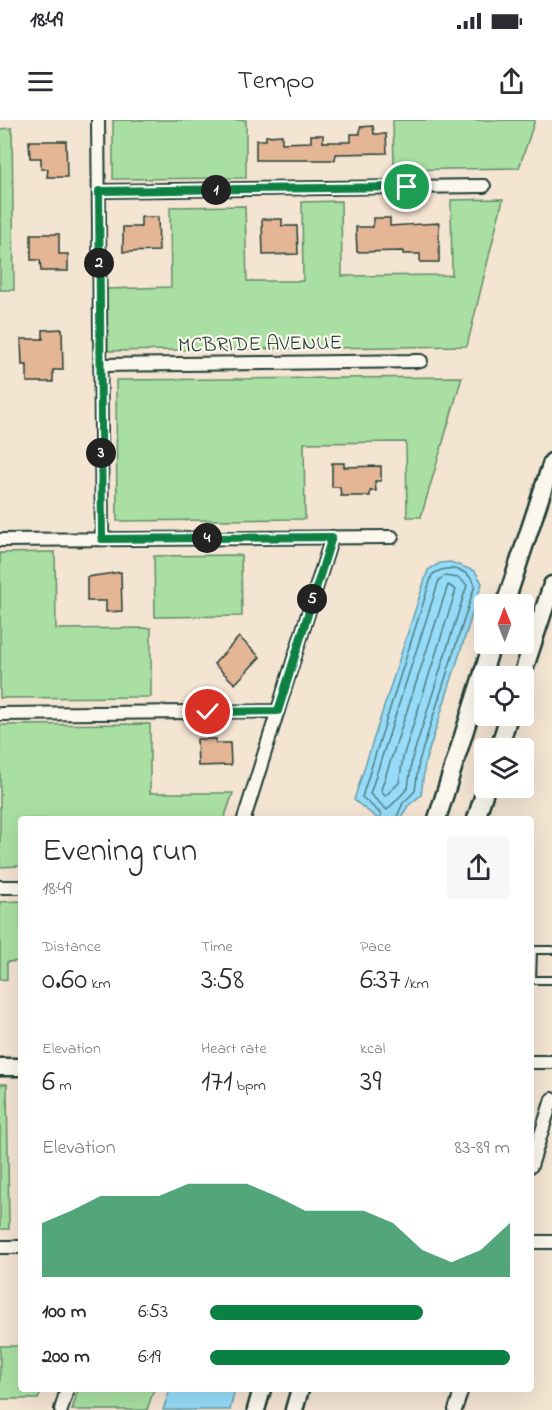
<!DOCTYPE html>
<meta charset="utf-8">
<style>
:root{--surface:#fff;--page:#f7f7f7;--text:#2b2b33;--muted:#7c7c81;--accent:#0b8043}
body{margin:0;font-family:"Indie Flower",sans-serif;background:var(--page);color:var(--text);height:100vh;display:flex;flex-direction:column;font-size:22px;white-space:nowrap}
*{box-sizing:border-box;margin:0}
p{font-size:20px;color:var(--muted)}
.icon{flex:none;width:33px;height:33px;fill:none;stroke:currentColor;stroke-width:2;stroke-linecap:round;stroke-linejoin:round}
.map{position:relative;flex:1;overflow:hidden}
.sheet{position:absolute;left:18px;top:696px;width:516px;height:576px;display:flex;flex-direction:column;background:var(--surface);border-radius:6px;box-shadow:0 6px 24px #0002}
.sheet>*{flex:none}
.needle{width:39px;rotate:359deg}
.buttons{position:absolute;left:474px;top:474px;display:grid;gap:12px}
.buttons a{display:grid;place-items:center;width:60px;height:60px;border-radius:6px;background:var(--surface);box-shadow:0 6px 24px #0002;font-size:30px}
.pin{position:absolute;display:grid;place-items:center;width:51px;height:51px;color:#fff;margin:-26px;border:3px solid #fff;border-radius:50%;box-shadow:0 2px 6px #0007}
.km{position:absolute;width:30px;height:30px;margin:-15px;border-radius:50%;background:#222;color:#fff;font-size:16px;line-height:30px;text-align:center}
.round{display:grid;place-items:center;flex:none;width:63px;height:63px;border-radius:6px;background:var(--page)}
.overview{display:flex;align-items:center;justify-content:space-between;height:102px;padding:0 24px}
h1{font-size:33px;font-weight:600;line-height:45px}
.figures{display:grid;grid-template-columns:repeat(3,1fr);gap:9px;height:102px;padding:6px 24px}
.figures div{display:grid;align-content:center}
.figures b{font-size:30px;font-weight:600}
.figures small{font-size:16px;font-weight:400}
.figures p{font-size:16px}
.chart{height:168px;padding:12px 24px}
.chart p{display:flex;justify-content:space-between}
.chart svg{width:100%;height:108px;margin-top:6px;fill:var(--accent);opacity:.7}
ul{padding:0 24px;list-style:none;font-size:20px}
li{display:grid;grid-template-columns:96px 72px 1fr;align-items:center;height:45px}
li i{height:15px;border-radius:8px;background:var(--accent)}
.status{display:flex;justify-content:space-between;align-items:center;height:42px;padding:0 30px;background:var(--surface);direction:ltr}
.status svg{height:16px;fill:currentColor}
header{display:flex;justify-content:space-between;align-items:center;height:78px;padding:0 24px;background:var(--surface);font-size:27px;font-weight:600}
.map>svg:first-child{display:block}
</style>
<div class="status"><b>18:49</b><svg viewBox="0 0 49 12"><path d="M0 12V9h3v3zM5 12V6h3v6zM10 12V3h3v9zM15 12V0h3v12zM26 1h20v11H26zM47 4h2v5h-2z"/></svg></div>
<header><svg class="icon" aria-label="menu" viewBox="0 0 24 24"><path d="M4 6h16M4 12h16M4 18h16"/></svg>Tempo<svg class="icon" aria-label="share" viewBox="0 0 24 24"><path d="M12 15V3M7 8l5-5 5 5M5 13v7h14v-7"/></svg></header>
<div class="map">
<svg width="552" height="1290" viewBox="0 0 552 1290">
<rect width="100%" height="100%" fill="#f4e4d2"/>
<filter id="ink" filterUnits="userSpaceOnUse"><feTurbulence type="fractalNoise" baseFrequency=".0167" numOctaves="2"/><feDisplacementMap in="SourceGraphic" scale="12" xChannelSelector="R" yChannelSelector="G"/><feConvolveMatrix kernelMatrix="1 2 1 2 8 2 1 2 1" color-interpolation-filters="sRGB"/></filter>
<g filter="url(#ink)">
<path fill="#a9dfa2" stroke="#648e6b" stroke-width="1.5" d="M 113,0 L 246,0 L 246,58 L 113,59 Z
M 393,0 L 535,0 L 519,48 L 394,50 Z
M 12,8 L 14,170 L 0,170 L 0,9 Z
M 503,79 L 467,226 L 108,231 L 107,169 L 171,167 L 170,87 L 245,86 L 247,161 L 303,161 L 302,82 L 341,81 L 342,156 L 452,155 L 451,80 Z
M 462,257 L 421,397 L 407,397 L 406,322 L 304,323 L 305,399 L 117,401 L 116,260 Z
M 55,432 L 56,509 L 151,508 L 151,577 L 0,578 L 0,433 Z
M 241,435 L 242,496 L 155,497 L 154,436 Z
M 150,604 L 150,673 L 233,673 L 224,699 L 21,699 L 21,746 L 0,747 L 0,605 Z
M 21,781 L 21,841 L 7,842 L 7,859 L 0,860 L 0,782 Z
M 0,964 L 7,964 L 9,1109 L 0,1109 Z
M 0,1226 L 21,1226 L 21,1269 L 43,1269 L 38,1279 L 0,1279 Z
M 78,1269 L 154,1269 L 147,1290 L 72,1290 Z"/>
<path fill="#96dcf8" stroke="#669caa" stroke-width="1.5" d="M 450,442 L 475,451 L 482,463 L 425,643 L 421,675 L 408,686 L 400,699 L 378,699 L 354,680 L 428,450 L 440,443 Z
M 170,1269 L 235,1269 L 230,1290 L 163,1290 Z"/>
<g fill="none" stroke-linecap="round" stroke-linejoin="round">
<path stroke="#4f7d82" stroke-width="1.5" d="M 444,456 L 459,458 L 467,465 L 412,639 L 408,668 L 387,690 L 370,674 L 439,460 Z
M 448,465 L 456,470 L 403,637 L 399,663 L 385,676 L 381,670 Z
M 381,699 L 380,693 L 362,677 L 432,455 C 446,444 469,448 475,465 L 419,641 L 415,671 L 403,683 L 396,699"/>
</g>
<path fill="#e5b695" stroke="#1f3d34" stroke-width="1.5" d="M 373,6 L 374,14 L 386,14 L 387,33 L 336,34 L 335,40 L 256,40 L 256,20 L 266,20 L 266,16 L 282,15 L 282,23 L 311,22 L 311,15 L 323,15 L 323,22 L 351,22 L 351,14 L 360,14 L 360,7 Z
M 29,21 L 66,21 L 67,57 L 47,57 L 48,49 L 41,49 L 41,38 L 30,38 Z
M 141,97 L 158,97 L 159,131 L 123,132 L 123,107 L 141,107 Z
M 373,98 L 390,98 L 390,106 L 439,103 L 439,142 L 420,142 L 420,134 L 403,134 L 403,131 L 357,132 L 356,107 L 373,107 Z
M 262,99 L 282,99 L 282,106 L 297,106 L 298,134 L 263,135 Z
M 31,114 L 59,114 L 59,134 L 68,134 L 68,151 L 41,151 L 40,140 L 31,140 Z
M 62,209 L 63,250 L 53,250 L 53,262 L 27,262 L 27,245 L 22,245 L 21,219 L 43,219 L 43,210 Z
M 332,343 L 344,343 L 344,347 L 381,346 L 381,361 L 375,361 L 376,371 L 370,371 L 370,376 L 341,376 L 340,367 L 332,367 Z
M 121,452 L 122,491 L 106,492 L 106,481 L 87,481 L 87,457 Z
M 239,517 L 260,537 L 235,564 L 214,544 Z
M 197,619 L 216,619 L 216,623 L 230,623 L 231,645 L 198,646 Z"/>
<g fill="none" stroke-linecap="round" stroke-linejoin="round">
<defs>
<path id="lane" d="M 552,830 L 533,830 L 532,860 L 552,860"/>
<path id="street" d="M 98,0 L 102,419
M 99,71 L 484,66
M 100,245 L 421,241
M 0,420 L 392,417
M 0,594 L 278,591
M 244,699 L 332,417
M 0,767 L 21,767
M 531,942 L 552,942
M 531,1046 L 552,979
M 531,1122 L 552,1122
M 0,1127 L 21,1127
M 61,1290 L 67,1269
M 455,1290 L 462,1269"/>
<path id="secondary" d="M 505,484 L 552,342
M 522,556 L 552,465
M 499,628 L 509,596
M 437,699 L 492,524
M 476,699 L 486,668
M 0,947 L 21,947
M 256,1290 L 262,1269
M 294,1290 L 300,1269"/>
</defs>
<use href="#lane" stroke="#1f3d34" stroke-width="10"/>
<use href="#street" stroke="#1f3d34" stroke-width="16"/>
<use href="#secondary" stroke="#1f3d34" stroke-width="21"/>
<use href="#lane" stroke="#fbf7ec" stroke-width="6"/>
<use href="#street" stroke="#fbf7ec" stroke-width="12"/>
<use href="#secondary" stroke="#fbf7ec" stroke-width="16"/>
</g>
</g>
<g fill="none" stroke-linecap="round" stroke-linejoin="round" filter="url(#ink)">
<defs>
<path id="route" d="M 208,592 L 278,591 L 332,417 L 102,419 L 99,71 L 407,67"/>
</defs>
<use href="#route" stroke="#fff" stroke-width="12"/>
<use href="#route" stroke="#0b8043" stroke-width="8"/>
</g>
<g text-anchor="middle" stroke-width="4.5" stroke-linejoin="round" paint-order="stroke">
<g font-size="21" fill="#1f3d34" stroke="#fbf7ec">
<text transform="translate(260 223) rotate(-1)" y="7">MCBRIDE AVENUE</text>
</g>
</g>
</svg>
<div class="buttons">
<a><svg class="needle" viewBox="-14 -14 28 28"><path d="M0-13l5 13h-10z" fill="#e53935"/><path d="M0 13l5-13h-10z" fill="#7c7c81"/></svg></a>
<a><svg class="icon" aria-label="locate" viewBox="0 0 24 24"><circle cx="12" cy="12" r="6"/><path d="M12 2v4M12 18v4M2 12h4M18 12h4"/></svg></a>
<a><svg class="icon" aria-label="layers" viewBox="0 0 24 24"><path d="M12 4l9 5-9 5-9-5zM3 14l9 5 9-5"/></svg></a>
</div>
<div class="pin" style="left:407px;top:67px;background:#1e9e55"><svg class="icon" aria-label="arrive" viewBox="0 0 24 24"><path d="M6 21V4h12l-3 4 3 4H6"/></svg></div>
<div class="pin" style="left:208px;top:592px;background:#d93025"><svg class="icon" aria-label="check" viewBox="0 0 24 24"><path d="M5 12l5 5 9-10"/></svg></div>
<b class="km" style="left:216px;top:70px">1</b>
<b class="km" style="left:99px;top:143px">2</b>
<b class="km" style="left:101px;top:333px">3</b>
<b class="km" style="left:207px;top:418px">4</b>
<b class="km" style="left:312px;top:479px">5</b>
<section class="sheet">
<div class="overview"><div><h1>Evening run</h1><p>18:49</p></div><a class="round"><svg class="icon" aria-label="share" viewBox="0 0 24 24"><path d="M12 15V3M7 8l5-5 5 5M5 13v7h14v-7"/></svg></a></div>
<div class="figures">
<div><p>Distance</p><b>0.60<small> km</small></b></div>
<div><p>Time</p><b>3:58</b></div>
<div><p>Pace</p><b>6:37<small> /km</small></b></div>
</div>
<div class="figures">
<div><p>Elevation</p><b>6<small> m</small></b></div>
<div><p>Heart rate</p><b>171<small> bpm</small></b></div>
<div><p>kcal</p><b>39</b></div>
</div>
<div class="chart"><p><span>Elevation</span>83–89 m</p>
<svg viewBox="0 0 160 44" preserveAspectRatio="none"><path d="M0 44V22L10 17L20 11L30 11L40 11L50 6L60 6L70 6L80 11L90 17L100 17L110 17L120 22L130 33L140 38L150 33L160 22V44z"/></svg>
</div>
<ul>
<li><b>100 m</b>6:53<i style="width:71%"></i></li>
<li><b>200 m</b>6:19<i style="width:100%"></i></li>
</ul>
</section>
</div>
